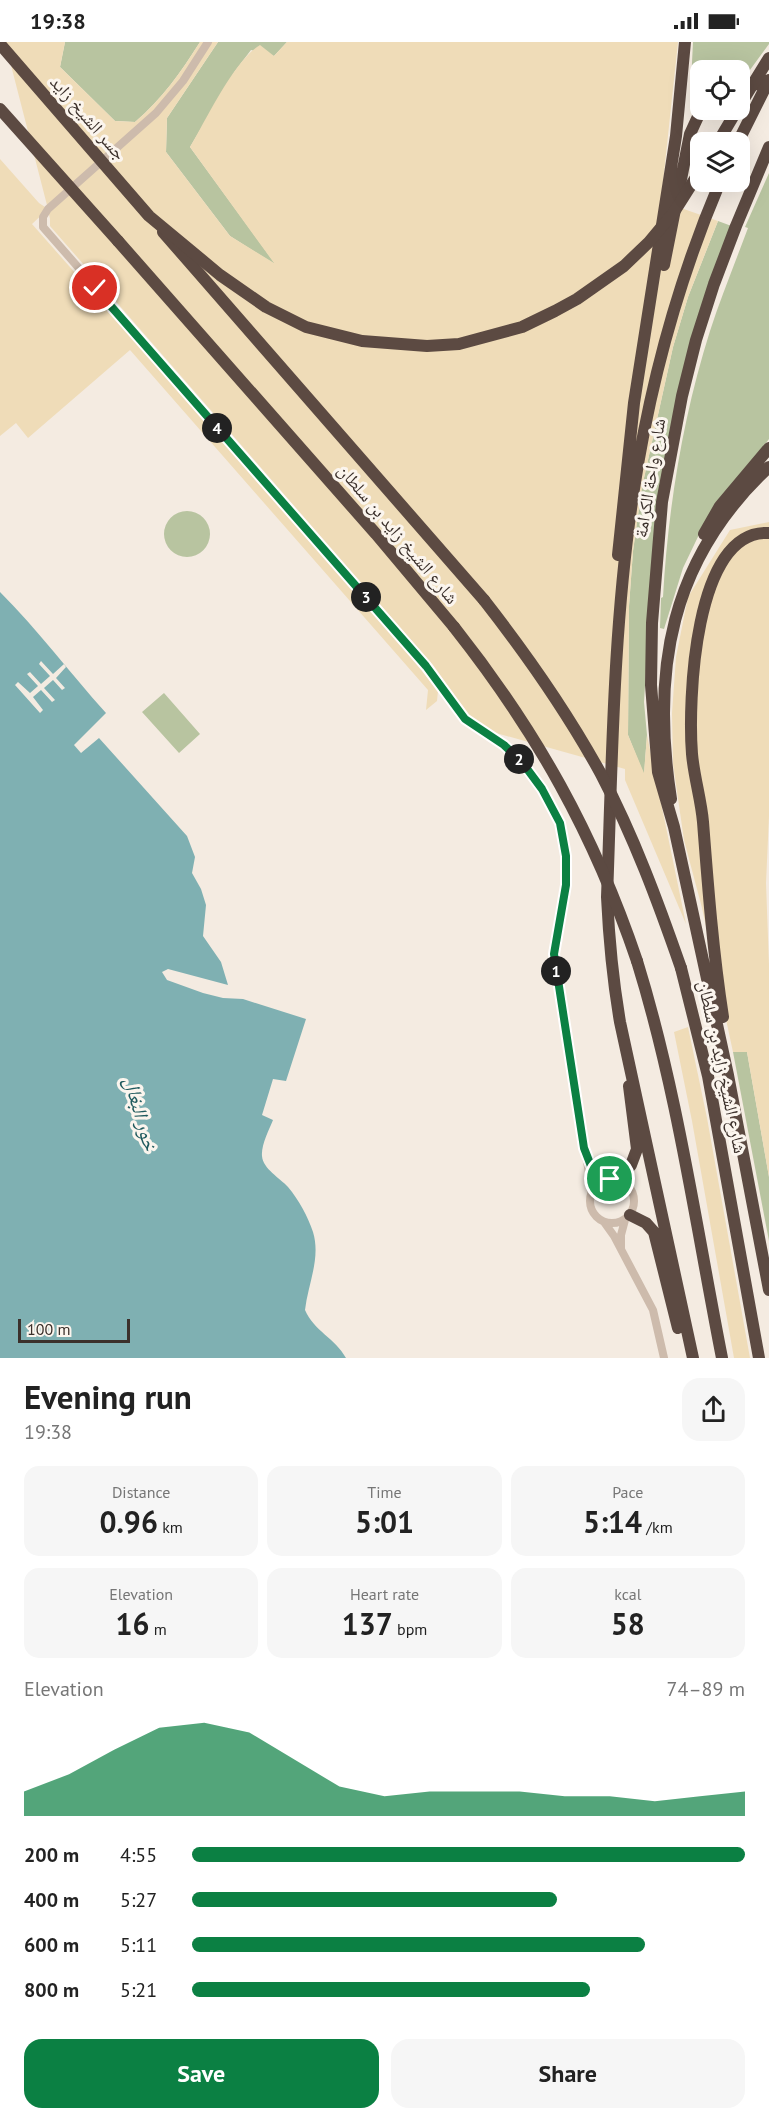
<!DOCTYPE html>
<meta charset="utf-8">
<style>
:root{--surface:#fff;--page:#f6f6f6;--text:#222;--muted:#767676;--accent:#0b8043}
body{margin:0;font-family:"PT Sans","Noto Naskh Arabic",sans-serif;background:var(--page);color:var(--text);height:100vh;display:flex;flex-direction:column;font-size:22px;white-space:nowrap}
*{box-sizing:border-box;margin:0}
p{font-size:20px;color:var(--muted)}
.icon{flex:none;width:33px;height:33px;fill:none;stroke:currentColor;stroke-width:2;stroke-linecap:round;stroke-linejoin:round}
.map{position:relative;height:1316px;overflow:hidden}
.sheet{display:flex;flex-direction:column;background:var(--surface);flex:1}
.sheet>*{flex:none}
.fabs{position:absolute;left:690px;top:18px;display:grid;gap:12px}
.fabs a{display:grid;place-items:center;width:60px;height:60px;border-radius:12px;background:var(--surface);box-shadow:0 6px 24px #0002;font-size:30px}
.scale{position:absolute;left:18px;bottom:15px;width:112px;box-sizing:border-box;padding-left:6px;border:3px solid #3b302b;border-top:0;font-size:16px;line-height:21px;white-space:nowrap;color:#3b302b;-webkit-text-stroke:4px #fbf5ee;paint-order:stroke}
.pin{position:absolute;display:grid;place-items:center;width:51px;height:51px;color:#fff;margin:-26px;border:3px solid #fff;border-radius:50%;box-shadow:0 2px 6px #0007}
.km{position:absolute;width:30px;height:30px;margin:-15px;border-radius:50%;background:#222;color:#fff;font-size:16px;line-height:30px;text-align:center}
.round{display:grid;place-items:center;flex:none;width:63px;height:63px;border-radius:18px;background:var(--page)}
.summary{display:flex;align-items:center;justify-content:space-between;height:102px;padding:0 24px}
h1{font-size:33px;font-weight:700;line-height:45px}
.stats{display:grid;grid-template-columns:repeat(3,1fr);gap:9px;height:102px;padding:6px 24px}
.stats div{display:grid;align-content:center;border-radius:15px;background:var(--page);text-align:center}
.stats b{font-size:30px;font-weight:700}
.stats small{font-size:16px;font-weight:400}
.stats p{font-size:16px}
.chart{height:168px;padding:12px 24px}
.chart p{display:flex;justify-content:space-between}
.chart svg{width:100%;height:108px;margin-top:6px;fill:var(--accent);opacity:.7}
.cta{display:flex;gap:12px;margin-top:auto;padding:12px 24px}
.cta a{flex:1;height:69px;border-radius:18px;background:var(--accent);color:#fff;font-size:24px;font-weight:700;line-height:69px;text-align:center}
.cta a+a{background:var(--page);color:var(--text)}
ul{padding:0 24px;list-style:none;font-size:20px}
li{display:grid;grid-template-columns:96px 72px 1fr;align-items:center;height:45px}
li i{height:15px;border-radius:8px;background:var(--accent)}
.status{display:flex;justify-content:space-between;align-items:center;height:42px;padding:0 30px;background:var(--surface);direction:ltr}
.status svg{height:16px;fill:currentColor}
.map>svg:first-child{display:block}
</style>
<div class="status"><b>19:38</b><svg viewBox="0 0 49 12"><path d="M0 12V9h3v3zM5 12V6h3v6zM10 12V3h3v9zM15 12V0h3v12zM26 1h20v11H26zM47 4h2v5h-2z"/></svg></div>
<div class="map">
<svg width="769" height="1316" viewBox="0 0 769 1316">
<rect width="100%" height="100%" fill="#f4ebe1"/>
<path fill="#b8c4a0" d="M 65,0 L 200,0 C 181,30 162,57 135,80 L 115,79 L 60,25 Z
M 218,0 L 287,0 L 274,14 L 251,8 L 235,29 L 190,105 L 276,223 L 230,194 L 166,110 L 167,76 Z
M 693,0 L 769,0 L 769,2 L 747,32 L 740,32 L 740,28 L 700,28 L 700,56 L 696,52 L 700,47 L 691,41 Z
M 769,131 L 769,397 L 706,478 L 683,526 L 664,587 L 660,586 L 661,556 L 663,555 C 668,466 683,374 710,289 C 721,255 735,221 748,186 L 745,185 Z
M 718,179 L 737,186 L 695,295 L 655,483 L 644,660 L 647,693 L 644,733 L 628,693 L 629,564 L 633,509 L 642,445 L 673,305 L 688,255 Z
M164 492a23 23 0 1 1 46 0a23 23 0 1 1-46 0Z
M 164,651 L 200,692 L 179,711 L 142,670 Z
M 733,1010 L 747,1010 L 769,1135 L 769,1199 Z"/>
<path fill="#efdcb8" d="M 5,0 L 65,0 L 60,25 L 115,79 L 135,80 C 162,57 181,30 200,0 L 218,0 L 167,76 L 166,110 L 230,194 L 274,221 L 190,105 C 206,78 234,18 260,3 L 274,14 L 287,0 L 678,0 L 661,159 L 718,179 L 688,255 L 673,305 L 642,445 L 633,509 L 629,564 L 628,693 L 644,731 L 647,693 L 686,882 L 625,738 L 625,727 L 496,691 L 469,674 L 433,623 L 50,184 L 50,177 L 48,167 L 32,182 L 382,579 L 438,649 L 437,659 L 426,668 L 428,648 L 130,308 L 28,396 L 16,381 L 0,394 L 0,117 L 39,161 L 48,167 Z
M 769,480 L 769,774 L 766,841 L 769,923 L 769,1135 L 747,1010 L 733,1010 L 702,866 L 684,798 L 673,722 L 672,671 L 676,615 L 688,555 L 730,488 Z
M 688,985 L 707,1076 L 750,1316 L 734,1316 L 692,1079 L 674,990 Z"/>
<path fill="#7fb0b2" d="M 0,550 C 38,588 70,631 106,671 L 74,703 L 81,711 L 99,696 L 187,794 L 195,815 L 192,831 L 201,847 L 206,863 L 203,894 L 221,920 L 228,943 L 168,927 L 162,930 L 167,938 L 203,951 L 223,956 L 243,957 L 306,977 L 286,1039 L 273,1037 L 262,1073 L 273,1078 C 269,1088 261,1103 262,1114 C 263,1127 280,1136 288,1145 C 299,1158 308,1175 313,1190 C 321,1216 308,1242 305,1268 C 314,1289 335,1296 346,1316 L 0,1316 Z"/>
<path fill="#f4ebe1" d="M 41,619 L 53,632 L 64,622 L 66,625 L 56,636 L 65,646 L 62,648 L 53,638 L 44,646 L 55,658 L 52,660 L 41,648 L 33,655 L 43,668 L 40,671 L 15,643 L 18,640 L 30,651 L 38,644 L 27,632 L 30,630 L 41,642 L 50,634 L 39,622 Z"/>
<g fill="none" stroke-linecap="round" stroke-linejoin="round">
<path stroke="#cdbbac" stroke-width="8" d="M 208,0 L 183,39 L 156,71 L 48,167 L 43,175 L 43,185 L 426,624 L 465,677 L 504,703 L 522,720 L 542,747 L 560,781 L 566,814 L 566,843 L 554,911 L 584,1106 L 593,1149
M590 1159a22 22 0 1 1 44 0a22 22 0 1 1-44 0Z
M 604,1180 L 614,1194 L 653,1268 L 664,1316
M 621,1206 L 621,1193 L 625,1178"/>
<path stroke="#5c4a42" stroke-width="12" d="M 740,43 L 762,42
M 718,100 L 737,68
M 769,105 L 736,184 L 714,242 L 696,298 L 682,354 L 662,460 L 652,581 L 651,643 L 658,730 L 674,785 L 728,1033 L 769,1248
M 163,190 L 484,558
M 118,199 L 376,492 L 454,585
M 664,223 L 690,92 L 701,68
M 704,492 L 720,464 L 769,406
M 618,513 L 634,361 L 676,94 L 685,0
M 671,757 C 651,628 670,517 769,425
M 637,919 C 677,1048 696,1184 722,1316
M 681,926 L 708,1034 L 759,1316
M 723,975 C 713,910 708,845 703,780 C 701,757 694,735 692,712 C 688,662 693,486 769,491
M 618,1138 L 631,1123 L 637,1107 L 629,1044
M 630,1173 L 646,1181 L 654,1190 L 678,1286
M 693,1316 L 620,980 C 613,939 609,898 607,855 C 612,722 613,586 633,453 C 649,346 678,239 720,140"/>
<path stroke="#5c4a42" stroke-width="12" d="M 0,2 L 149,174 L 220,233 L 266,265 L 306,285 L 362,299 L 427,304 L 459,302 L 522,285 L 555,269 L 577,257 L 624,224 L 649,200 L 674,170 L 700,129
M 740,63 L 769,16
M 0,67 L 118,199
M 738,100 L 769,38
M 484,558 C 527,613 567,670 601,732 C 634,795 658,860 681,926
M 454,585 C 537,690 594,792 637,919"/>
</g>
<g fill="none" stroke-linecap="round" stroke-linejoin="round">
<defs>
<path id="route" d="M 95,246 L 426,624 L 465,677 L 504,703 L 522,720 L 542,747 L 560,781 L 566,814 L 566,843 L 554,912 L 584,1106 L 591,1124 L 603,1139 L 610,1137"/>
</defs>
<use href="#route" stroke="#fff" stroke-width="12"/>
<use href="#route" stroke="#0b8043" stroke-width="8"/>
</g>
<g text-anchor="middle" stroke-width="6" stroke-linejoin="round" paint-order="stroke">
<g font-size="18" fill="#3b302b" stroke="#fbf5ee">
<text transform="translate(88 76) rotate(49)" y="6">جسر الشيخ زايد</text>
<text transform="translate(650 436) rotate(-81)" y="6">شارع واحة الكرامة</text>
<text transform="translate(398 492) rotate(50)" y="6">شارع الشيخ زايد بن سلطان</text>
<text transform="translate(722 1025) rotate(78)" y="6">شارع الشيخ زايد بن سلطان</text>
</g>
<g font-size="20" font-style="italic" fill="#1f5a5e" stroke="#fbf5ee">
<text transform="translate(141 1072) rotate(74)" y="7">خور البغال</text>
</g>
</g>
</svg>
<div class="fabs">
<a><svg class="icon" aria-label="locate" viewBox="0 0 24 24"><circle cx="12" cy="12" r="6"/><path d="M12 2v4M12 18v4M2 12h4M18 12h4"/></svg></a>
<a><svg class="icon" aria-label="layers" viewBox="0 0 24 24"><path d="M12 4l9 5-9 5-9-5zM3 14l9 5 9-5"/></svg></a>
</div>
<div class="scale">100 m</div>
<div class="pin" style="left:610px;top:1137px;background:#1e9e55"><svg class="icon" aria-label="arrive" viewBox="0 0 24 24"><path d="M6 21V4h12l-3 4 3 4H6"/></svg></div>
<div class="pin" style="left:95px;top:246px;background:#d93025"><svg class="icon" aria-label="check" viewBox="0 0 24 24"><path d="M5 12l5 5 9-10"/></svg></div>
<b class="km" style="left:556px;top:929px">1</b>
<b class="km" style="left:519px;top:717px">2</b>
<b class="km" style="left:366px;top:555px">3</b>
<b class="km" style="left:217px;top:386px">4</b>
</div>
<section class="sheet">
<div class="summary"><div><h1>Evening run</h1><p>19:38</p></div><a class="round"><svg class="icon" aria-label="share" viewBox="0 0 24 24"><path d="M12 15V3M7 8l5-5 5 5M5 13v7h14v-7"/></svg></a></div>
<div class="stats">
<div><p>Distance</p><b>0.96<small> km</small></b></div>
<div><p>Time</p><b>5:01</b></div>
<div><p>Pace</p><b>5:14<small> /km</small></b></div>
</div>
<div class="stats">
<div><p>Elevation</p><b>16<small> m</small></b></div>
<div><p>Heart rate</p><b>137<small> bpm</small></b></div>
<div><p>kcal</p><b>58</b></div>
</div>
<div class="chart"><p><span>Elevation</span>74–89 m</p>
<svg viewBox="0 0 160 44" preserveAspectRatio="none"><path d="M0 44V34L10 27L20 17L30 8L40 6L50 10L60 21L70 32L80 36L90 34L100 34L110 34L120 36L130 36L140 38L150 36L160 34V44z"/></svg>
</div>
<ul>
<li><b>200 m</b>4:55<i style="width:100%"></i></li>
<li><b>400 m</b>5:27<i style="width:66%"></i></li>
<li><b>600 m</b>5:11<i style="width:82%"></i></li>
<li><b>800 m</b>5:21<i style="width:72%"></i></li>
</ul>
<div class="cta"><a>Save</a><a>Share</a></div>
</section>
